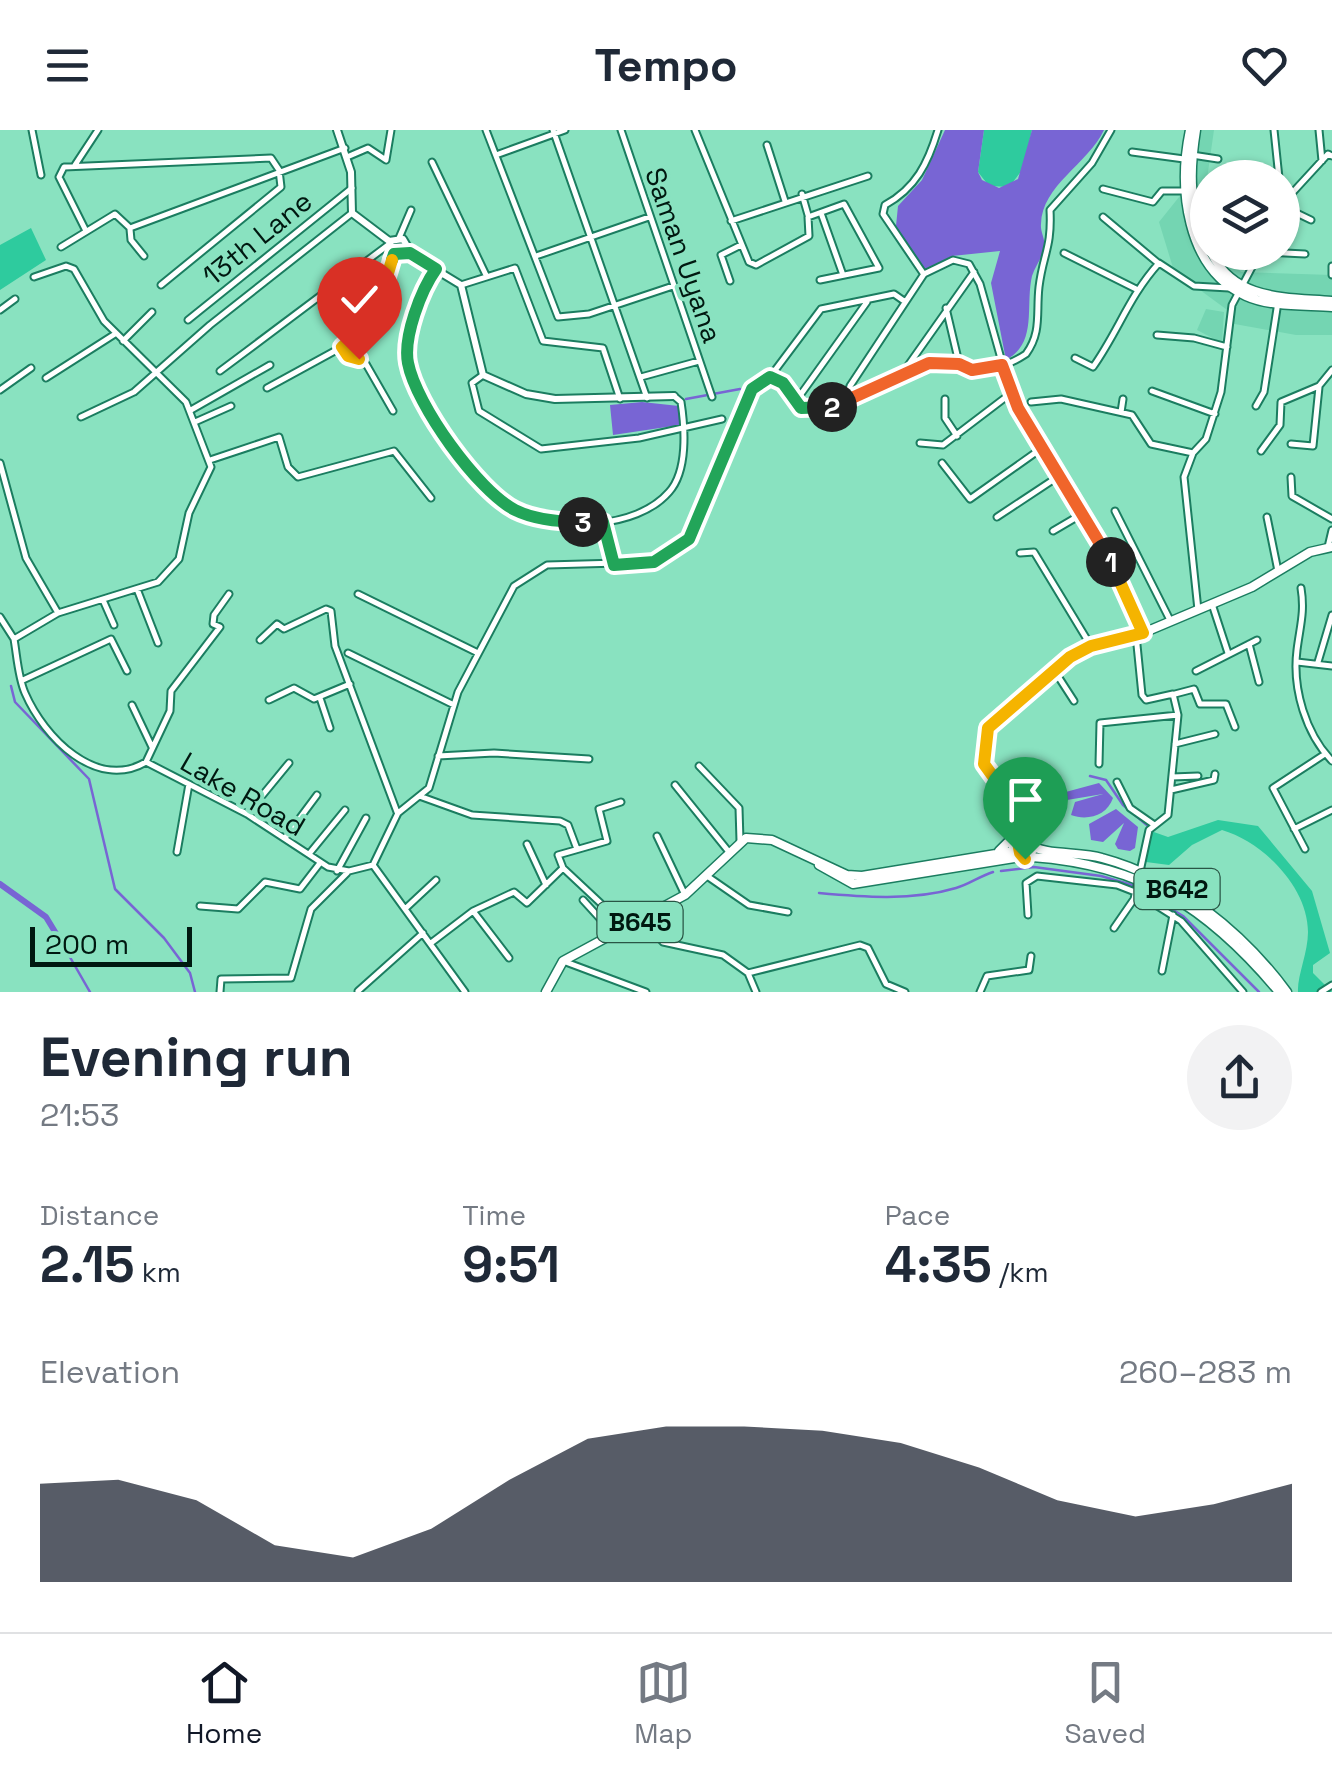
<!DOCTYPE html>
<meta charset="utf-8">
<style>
:root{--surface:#fff;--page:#f2f2f3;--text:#1f2937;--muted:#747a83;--line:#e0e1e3;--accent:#111827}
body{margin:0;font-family:"Space Grotesk",sans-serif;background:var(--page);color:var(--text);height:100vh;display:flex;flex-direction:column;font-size:38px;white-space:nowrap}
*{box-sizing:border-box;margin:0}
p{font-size:32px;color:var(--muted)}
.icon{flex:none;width:55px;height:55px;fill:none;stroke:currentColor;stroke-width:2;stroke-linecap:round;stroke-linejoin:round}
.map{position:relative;height:862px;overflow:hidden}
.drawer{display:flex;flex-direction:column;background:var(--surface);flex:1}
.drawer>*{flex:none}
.controls{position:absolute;left:1190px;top:30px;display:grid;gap:20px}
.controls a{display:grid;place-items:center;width:110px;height:110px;border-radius:50%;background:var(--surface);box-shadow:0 2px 8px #0004;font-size:50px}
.scale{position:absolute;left:30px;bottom:25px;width:162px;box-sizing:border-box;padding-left:10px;border:5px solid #001810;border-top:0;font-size:28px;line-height:35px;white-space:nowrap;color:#001810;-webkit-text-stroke:8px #89e2c0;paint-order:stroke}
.pin{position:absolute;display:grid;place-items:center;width:85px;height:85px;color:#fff;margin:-102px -42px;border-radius:50% 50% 50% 0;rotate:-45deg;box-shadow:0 0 10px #0007}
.pin .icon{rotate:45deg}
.km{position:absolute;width:50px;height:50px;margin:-25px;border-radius:50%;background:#222;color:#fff;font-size:28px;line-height:50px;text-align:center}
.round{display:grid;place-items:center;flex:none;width:105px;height:105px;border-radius:52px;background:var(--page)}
.overview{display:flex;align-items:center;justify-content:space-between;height:170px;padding:0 40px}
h1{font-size:55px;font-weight:700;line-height:75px}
.metrics{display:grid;grid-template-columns:repeat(3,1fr);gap:15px;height:170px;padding:10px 40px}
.metrics div{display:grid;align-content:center}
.metrics b{font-size:50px;font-weight:700}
.metrics small{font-size:28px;font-weight:400}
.metrics p{font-size:28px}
.chart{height:280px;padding:20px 40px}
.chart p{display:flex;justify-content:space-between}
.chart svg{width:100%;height:180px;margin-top:10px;fill:var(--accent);opacity:.7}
header{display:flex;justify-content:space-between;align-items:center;height:130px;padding:0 40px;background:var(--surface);font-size:45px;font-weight:700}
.tab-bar{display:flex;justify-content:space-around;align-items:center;height:140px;border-top:2px solid var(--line);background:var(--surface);font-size:28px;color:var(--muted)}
.tab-bar a{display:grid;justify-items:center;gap:5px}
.tab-bar .selected{color:var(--accent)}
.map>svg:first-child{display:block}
</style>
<header><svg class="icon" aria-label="menu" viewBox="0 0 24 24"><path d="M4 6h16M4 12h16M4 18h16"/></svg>Tempo<svg class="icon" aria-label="heart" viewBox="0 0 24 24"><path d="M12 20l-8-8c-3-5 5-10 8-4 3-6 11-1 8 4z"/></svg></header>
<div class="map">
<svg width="1332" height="862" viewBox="0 0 1332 862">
<rect width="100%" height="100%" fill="#89e2c0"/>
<path fill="#74d5b2" d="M 1198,0 L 1214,0 L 1205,63 L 1207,114 L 1192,74 Z
M 1183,62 L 1210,135 L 1250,169 L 1332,177 L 1332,205 L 1296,205 L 1229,193 L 1230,182 L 1174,141 L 1159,92 Z
M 1212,123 L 1226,123 L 1241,142 L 1332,145 L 1332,169 L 1262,164 L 1236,152 Z
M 1206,179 L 1224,182 L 1222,213 L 1197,200 Z"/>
<path fill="#2ecb9e" d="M 984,0 L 1032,0 L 1023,39 L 1009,57 L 989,56 L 978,42 Z
M 31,98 L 46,130 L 0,160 L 0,115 Z
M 1218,690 L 1258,696 L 1312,761 L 1330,823 L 1313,835 L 1313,843 L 1332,862 L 1298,862 C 1297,846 1308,823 1308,802 C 1308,757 1263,712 1222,700 L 1192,715 L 1169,735 L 1146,732 L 1151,701 L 1168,707 Z"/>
<path fill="#7865d4" d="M 945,0 L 984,0 L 978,42 L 982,50 L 999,58 L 1018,49 L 1032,0 L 1104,0 C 1088,34 1042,55 1041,94 C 1040,102 1046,110 1044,117 C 1043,127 1035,136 1032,146 C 1025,176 1038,213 1006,230 L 991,153 L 1000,121 L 952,126 L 924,141 L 896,96 L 898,76 L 922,50 Z
M 642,272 L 679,276 L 680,295 L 613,305 L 610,275 Z
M 1099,653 L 1113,668 C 1107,686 1087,691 1071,685 L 1075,672 L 1103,664 L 1067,670 L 1062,663 Z
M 1116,679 L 1138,697 L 1135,718 L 1130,721 L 1118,719 L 1115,714 L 1124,693 L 1103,712 L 1091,710 L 1089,694 Z"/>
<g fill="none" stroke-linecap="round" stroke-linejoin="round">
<path stroke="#7865d4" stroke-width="2.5" d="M 686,269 L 740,259
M 11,556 L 15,572 L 89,649 L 115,759 L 164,808 L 190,843 L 195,862
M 1090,646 L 1106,650 L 1123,675 L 1148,696
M 1001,741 L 1034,737 L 1101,746 L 1132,755
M 1139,759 L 1183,786 L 1259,862
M 819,763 C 862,767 913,771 956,758 C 968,755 980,746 993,742
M 63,815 L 90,862"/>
<path stroke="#7865d4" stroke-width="6" d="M 0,754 L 46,787 L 63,815"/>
<defs>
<path id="street" d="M 32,0 L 41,45
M 486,0 L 558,187 L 589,184 L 673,156
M 553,0 L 647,268
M 621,0 L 712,267
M 695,0 L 749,132 L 756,135 L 809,106 L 808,87 L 844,74 L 879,138 L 820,150
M 1274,0 L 1279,48
M 1319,0 L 1322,31
M 767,15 L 785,71
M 1132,22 L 1184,29
M 496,25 L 565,0
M 1192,25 L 1218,29
M 347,27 L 368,18 L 386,30 L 391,0
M 432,32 L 486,145
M 75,35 L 98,0
M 1103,59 L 1153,72 L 1162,61 L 1184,61
M 802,64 L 808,85
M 1282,74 L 1328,24 L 1332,26
M 1282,76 L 1311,90
M 821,83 L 843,145
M 1103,87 L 1158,133
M 731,91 L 868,46
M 85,99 L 59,47 L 64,37 L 271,28 L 279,40 L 281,57 L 161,155
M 130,99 L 131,110 L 144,126
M 399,108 L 411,80
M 61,117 L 115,84 L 130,98 L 345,18
M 1266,122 L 1305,124
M 1064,123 L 1136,159
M 536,126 L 649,87
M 1332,136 L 1332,145
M 436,139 C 420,161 404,207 409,234 C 416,275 479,362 516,380 C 558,401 636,400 669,362 C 688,341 685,298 681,272 L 674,266
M 923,143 L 883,84 L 885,75 C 916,58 928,33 938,0
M 34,147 L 66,136 L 74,139 L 104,191 L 186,272 L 211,337 L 189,383 L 179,429 L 158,452 L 58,483 L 14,509 C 17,526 18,547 25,563 C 44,607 96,661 146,632 L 247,684 L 328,737 L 349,741 L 373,735 L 465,862
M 730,151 L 721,125 L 741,115
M 461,155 L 515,138 L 543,211 L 603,218 L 620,269
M 946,178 L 959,233
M 0,180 L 15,169
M 188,190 L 352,58
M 1157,205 L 1194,208 L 1227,217
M 123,211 L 152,182
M 342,217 L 348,226 L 366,234 L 393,281
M 1075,228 L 1093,237 C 1118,202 1129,166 1159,133 L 1194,156 L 1229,158
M 220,241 L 388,115
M 902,244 L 974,142
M 483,245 L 472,253 L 479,281 L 541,319 L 639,308 L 722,289
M 641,247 L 699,231
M 770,247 L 821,179 L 894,164 L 904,171
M 46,248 L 115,204
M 267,258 L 342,217 L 372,189 L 394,123
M 0,260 L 31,238
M 1152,261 L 1215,284
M 855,269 L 848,262 L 850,256 L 924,144 L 953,130 L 969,134 L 980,154 L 1011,264 L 1109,429 L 1143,503
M 945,269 L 945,288 L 957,306
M 796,271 L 867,172
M 1031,272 L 1061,269 L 1132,285 L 1151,314 L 1193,323
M 1256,276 L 1264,262 L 1278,172
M 191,280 L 270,235
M 1121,282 L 1123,269
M 81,287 L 134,262 L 210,195 L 352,83
M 195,292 L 231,276
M 920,313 L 943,315 L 1010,264
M 1291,314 L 1313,316 L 1319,257
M 1261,321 L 1280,295 L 1281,272 L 1319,256 L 1332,240
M 210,330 L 279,307 L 288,337 L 298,347 L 394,321 L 431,368
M 0,333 L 26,428 L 58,483
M 942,333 L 970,369 L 1042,318
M 1291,347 L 1292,366 L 1332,389
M 1115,381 L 1170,490
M 997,387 L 1059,346
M 1267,387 L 1278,441
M 603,392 L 614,435
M 1053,401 L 1082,384
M 1328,417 L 1332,400
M 1020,423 L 1034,422 L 1091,516
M 1301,458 C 1305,482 1300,496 1297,520 C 1292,559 1306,604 1332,631
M 137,459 L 158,513
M 358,464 L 478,523
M 103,470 L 114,495
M 1212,474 L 1228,523
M 1198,480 L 1184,347 L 1193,323 L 1206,309 L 1221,262 L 1232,175 L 1260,122
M 0,487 L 14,509
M 260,510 L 277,494 L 284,499 L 326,479 L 331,481 L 335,516 L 397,682
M 1249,514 L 1259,552
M 348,523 L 454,575
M 1297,532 L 1332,536
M 1318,532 L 1332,485
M 1054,540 L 1074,571
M 1196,541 L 1257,510
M 23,550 L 111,509 L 127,541
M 1175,564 L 1194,559 L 1200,574 L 1226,574 L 1235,597
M 320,568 L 330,598
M 269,570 L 294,558 L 314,569 L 350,554
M 132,575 L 152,617
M 1175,614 L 1215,604
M 438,626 L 494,623 L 589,629
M 146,632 L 170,581 L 171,561 L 220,497 L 213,494 L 214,485 L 229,464
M 1099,634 L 1100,593 L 1178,585
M 699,636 L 739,678 L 740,711
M 1172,647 L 1198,646
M 1117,652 L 1130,678 L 1153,694
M 675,655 L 729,722
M 1171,660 L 1214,650 L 1215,644
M 422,667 L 472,685 L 560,691 L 568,695 L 577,719
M 621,672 L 599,679 L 607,711 L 558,725 L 563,738 L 626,797
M 247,684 L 289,633
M 1294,699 L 1332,680
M 657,706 L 685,765
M 285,708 L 317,665
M 527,714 L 546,755
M 1305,719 L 1273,658 L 1325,624
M 177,722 L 189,654
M 309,724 L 345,680
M 373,735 L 398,683 L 429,658 L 458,562 L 514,456 L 547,435 L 654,432 L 689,409 L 752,259 L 770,247 L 783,253 L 801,279 C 857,283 880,243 926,234 C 965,226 984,252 1026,224 C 1042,202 1036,183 1039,157 C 1043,124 1052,118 1050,80 L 1092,33 L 1111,0
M 337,741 L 366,688
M 707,746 L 749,775 L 788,782
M 583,770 L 614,804
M 200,776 L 238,779 L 265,752 L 300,759 L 320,733
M 406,778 L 436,750
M 473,781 L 509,828
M 1028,785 L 1026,753 L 1037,746 L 1117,755 L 1135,762 L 1181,791 L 1243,862
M 644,791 L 663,812 L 723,825 L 748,843 L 860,815 L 868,818 L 886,854 L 905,862
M 1114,798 L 1134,769 L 1149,700 L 1168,685 L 1178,585 L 1173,564 L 1146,570 L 1142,565 L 1136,505
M 431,813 L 473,781 L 514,762 L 527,773 L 563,738
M 563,831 L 646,862
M 1162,841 L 1173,785
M 748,843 L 756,862
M 358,861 L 423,803
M 220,862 L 221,849 L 291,848 L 311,779 L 347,743
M 980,862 L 987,846 L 1029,840 L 1031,826
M 1321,862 L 1332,855"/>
<path id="secondary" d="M 337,0 L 351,42 L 352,83 L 389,111 L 403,109 L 413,126 L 461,155 L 483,245 L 526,264 L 555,269 L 674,266
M 389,111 L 394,123 L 410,123"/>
<path id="primary" d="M 1190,0 C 1178,57 1185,138 1246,166 C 1270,177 1306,175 1332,177
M 1196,0 C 1189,44 1189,74 1208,115
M 1211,122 C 1234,171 1286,167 1332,171
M 1010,670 L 1021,717
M 1031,716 L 1021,681 L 998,657 L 984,633 L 988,597 L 997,587 L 1053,539 L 1091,516 L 1143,503 L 1252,457 L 1310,422 L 1332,417
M 1033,718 L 1030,728 L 1020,725 L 1021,717 L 1027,714 C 1047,726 1079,721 1102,728 C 1176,748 1242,801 1287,862
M 999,721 L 1012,708 L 1014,696
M 1032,727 C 1142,735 1208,777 1279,862
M 819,735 L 853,754 L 1021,727
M 546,862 L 563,831 L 685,765 L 746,708 L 772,710 L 847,745 L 862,746 L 1020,720"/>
</defs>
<use href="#street" stroke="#1b7d60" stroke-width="9"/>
<use href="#secondary" stroke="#1b7d60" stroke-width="10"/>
<use href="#primary" stroke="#1b7d60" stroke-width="11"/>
<use href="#street" stroke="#fff" stroke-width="5"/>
<use href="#secondary" stroke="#fff" stroke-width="6"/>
<use href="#primary" stroke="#fff" stroke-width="8"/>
</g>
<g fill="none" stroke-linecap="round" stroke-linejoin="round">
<defs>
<path id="split-1" d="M 1025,729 L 1020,723 L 1010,670 L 984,634 L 988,598 L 1070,527 L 1091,516 L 1143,503 L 1111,432"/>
<path id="split-2" d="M 832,277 L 929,233 L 959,234 L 972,240 L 1002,235 L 1018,278 L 1111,432"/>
<path id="split-3" d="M 583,392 L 603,392 L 614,435 L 654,432 L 689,409 L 752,259 L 770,247 L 783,253 L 801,278 L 832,277"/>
<path id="split-4" d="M 392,130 L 394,124 L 410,123 L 436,139 C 421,160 403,207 408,233 C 416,275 478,361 515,380 C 535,390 561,392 583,392"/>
<path id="split-5" d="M 359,229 L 348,226 L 342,217 L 375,186 L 392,130"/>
</defs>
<use href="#split-1" stroke="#fff" stroke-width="20"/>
<use href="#split-2" stroke="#fff" stroke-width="20"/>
<use href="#split-3" stroke="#fff" stroke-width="20"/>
<use href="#split-4" stroke="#fff" stroke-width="20"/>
<use href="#split-5" stroke="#fff" stroke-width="20"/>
<use href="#split-1" stroke="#f5b400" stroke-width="12"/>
<use href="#split-2" stroke="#f0652b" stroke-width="12"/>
<use href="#split-3" stroke="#22a559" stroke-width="12"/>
<use href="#split-4" stroke="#22a559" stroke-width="12"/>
<use href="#split-5" stroke="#f5b400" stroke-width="12"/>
</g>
<g text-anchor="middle" stroke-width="8" stroke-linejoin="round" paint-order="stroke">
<g fill="#89e2c0" stroke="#295545" stroke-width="2.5">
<rect x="1134.5" y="739" width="85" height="40" rx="8"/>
<rect x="597.5" y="772" width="85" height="40" rx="8"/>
</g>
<g font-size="25" font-weight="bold" fill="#001810">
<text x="1177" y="768">B642</text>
<text x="640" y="801">B645</text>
</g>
<g font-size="28" fill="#001810" stroke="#89e2c0">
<text transform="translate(257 108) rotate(-39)" y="10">13th Lane</text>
<text transform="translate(684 125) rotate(71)" y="10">Saman Uyana</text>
<text transform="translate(243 664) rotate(30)" y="10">Lake Road</text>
</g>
</g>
</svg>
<div class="controls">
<a><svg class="icon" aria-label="layers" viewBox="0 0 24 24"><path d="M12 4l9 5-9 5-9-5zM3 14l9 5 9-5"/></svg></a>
</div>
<div class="scale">200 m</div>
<div class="pin" style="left:1025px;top:729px;background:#1e9e55"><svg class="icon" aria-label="arrive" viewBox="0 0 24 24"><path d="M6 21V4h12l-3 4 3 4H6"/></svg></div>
<div class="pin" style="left:359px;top:229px;background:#d93025"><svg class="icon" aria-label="check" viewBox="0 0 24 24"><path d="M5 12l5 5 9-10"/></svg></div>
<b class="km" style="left:1111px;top:432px">1</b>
<b class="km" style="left:832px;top:277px">2</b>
<b class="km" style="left:583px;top:392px">3</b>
</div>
<section class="drawer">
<div class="overview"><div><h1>Evening run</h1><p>21:53</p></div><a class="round"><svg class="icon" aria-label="share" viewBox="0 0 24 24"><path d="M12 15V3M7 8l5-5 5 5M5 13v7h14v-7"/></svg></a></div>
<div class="metrics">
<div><p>Distance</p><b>2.15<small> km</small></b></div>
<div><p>Time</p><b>9:51</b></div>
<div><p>Pace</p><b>4:35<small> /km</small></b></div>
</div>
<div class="chart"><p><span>Elevation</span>260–283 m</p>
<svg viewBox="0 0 160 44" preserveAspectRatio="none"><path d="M0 44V20L10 19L20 24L30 35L40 38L50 31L60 19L70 9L80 6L90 6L100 7L110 10L120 16L130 24L140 28L150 25L160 20V44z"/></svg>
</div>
</section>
<nav class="tab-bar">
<a class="selected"><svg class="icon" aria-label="home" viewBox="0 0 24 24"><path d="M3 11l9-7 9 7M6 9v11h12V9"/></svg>Home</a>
<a><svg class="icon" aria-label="map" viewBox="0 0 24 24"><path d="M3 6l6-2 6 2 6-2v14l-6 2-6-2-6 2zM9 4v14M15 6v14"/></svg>Map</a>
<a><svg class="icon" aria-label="saved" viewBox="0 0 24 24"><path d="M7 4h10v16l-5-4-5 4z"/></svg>Saved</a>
</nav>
